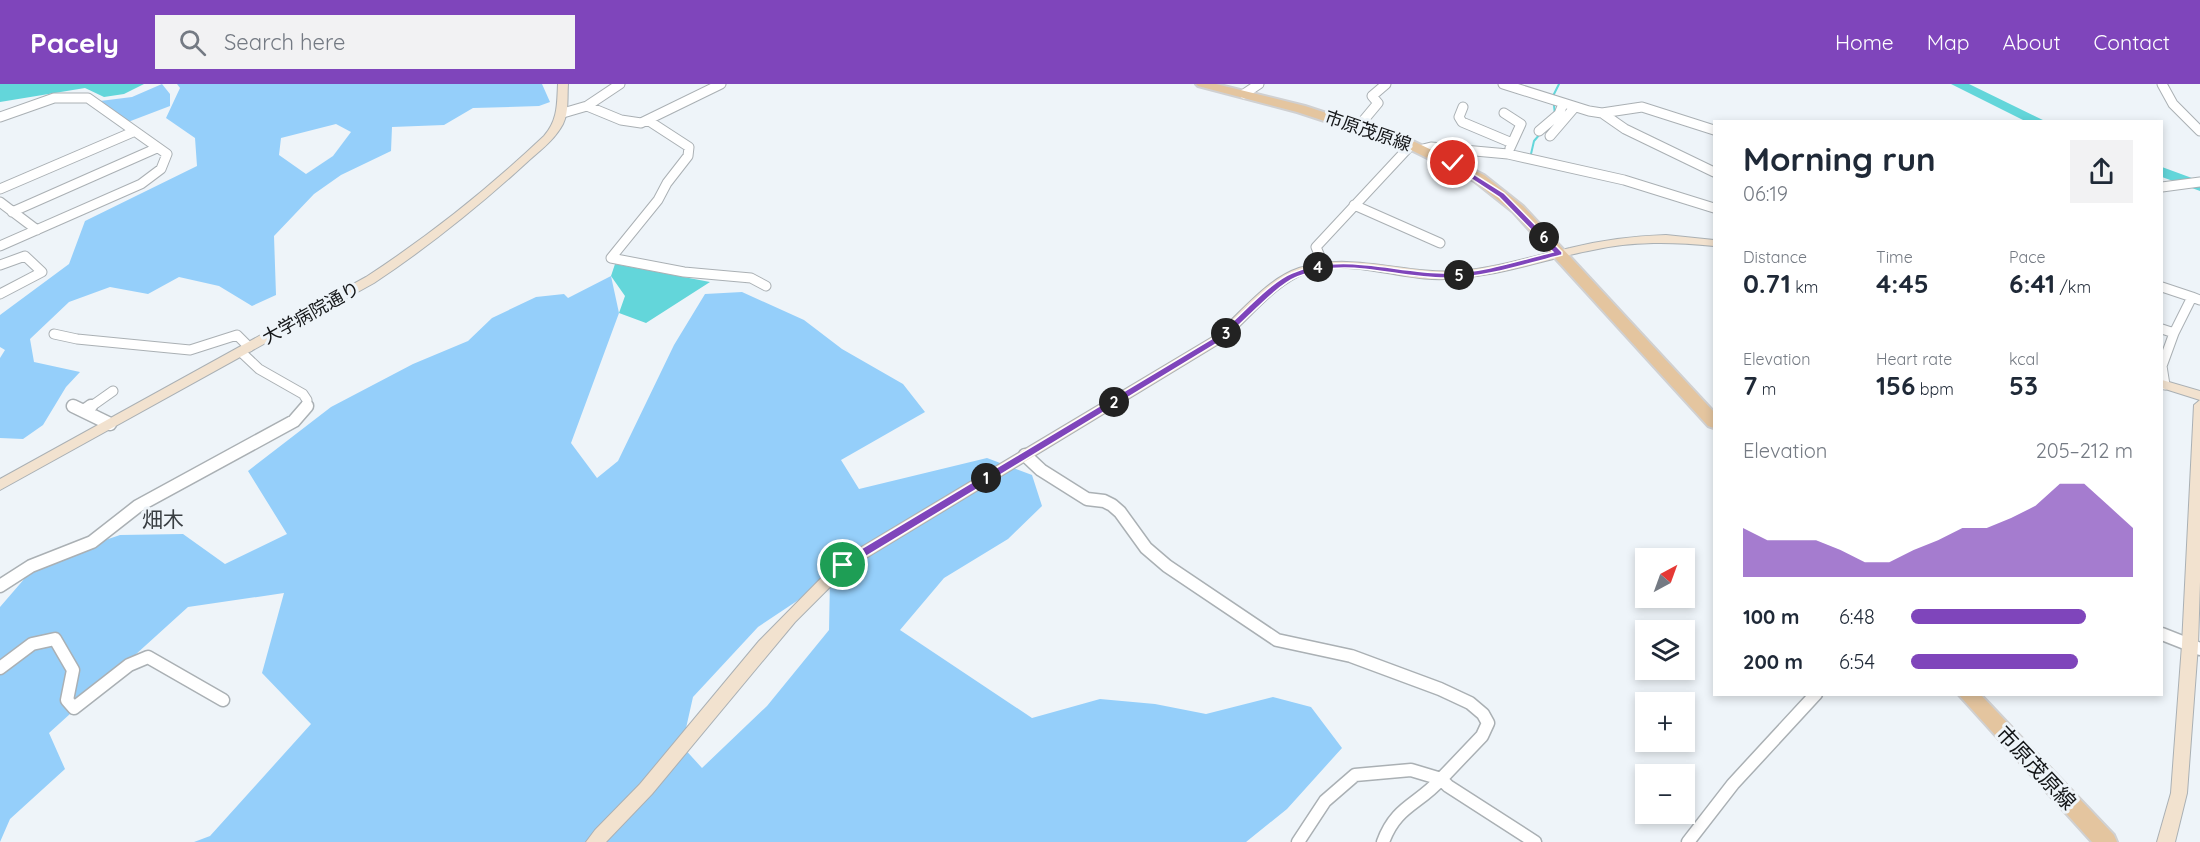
<!DOCTYPE html>
<meta charset="utf-8">
<style>
:root{--surface:#fff;--page:#f2f2f3;--text:#1f2937;--muted:#747a83;--accent:#7f45bb}
body{margin:0;font-family:Quicksand,"Noto Sans JP",sans-serif;background:var(--page);color:var(--text);height:100vh;display:flex;flex-direction:column;font-size:22px;white-space:nowrap}
*{box-sizing:border-box;margin:0}
p{font-size:20px;color:var(--muted)}
.icon{flex:none;width:33px;height:33px;fill:none;stroke:currentColor;stroke-width:2;stroke-linecap:round;stroke-linejoin:round}
.map{position:relative;flex:1;overflow:hidden}
.panel{position:absolute;left:1713px;top:36px;width:450px;height:576px;display:flex;flex-direction:column;background:var(--surface);border-radius:0px;box-shadow:0 3px 9px #0003}
.panel>*{flex:none}
.needle{width:39px;rotate:41deg}
.tools{position:absolute;left:1635px;top:464px;display:grid;gap:12px}
.tools a{display:grid;place-items:center;width:60px;height:60px;border-radius:0px;background:var(--surface);box-shadow:0 3px 9px #0003;font-size:30px}
.pin{position:absolute;display:grid;place-items:center;width:51px;height:51px;color:#fff;margin:-26px;border:3px solid #fff;border-radius:50%;box-shadow:0 2px 6px #0007}
.km{position:absolute;width:30px;height:30px;margin:-15px;border-radius:50%;background:#222;color:#fff;font-size:16px;line-height:30px;text-align:center}
.round{display:grid;place-items:center;flex:none;width:63px;height:63px;border-radius:0px;background:var(--page)}
.head{display:flex;align-items:center;justify-content:space-between;height:102px;padding:0 30px}
h1{font-size:33px;font-weight:700;line-height:45px}
.metrics{display:grid;grid-template-columns:repeat(3,1fr);gap:9px;height:102px;padding:6px 30px}
.metrics div{display:grid;align-content:center}
.metrics b{font-size:26px;font-weight:700}
.metrics small{font-size:16px;font-weight:400}
.metrics p{font-size:16px}
.chart{height:168px;padding:12px 30px}
.chart p{display:flex;justify-content:space-between}
.chart svg{width:100%;height:108px;margin-top:6px;fill:var(--accent);opacity:.7}
ul{padding:0 30px;list-style:none;font-size:20px}
li{display:grid;grid-template-columns:96px 72px 1fr;align-items:center;height:45px}
li i{height:15px;border-radius:8px;background:var(--accent)}
header{display:flex;align-items:center;gap:36px;box-sizing:border-box;height:84px;padding:0 30px;background:var(--accent);color:#fff}
header strong{font-size:28px}
nav{display:flex;gap:33px;margin-inline-start:auto;font-size:21px}
.search{width:420px;height:54px;background:var(--page);display:flex;align-items:center;gap:15px;box-sizing:border-box;padding:0 21px;border-radius:0px;color:var(--muted);font-size:22px}
.map>svg:first-child{display:block}
</style>
<header>
<strong>Pacely</strong>
<div class="search"><svg class="icon" aria-label="search" viewBox="0 0 24 24"><circle cx="10" cy="10" r="6"/><path d="M15 15l6 6"/></svg>Search here</div>
<nav><a>Home</a><a>Map</a><a>About</a><a>Contact</a></nav>
</header>
<div class="map">
<svg width="2200" height="758" viewBox="0 0 2200 758">
<rect width="100%" height="100%" fill="#eef4f9"/>
<path fill="#95cffa" fill-rule="evenodd" d="M 162,0 L 170,10 L 170,22 L 128,38 L 100,17 L 132,13 Z
M 177,0 L 542,0 L 550,18 L 539,22 L 473,24 L 444,41 L 392,43 L 391,67 L 341,91 L 314,110 L 274,152 L 276,211 L 252,222 L 219,202 L 179,193 L 148,210 L 110,203 L 69,218 L 30,255 L 34,278 L 80,288 L 66,303 L 43,341 L 23,355 L 0,354 L 0,274 L 5,266 L 0,263 L 0,231 L 69,180 L 85,137 L 197,82 L 195,54 L 166,34 L 180,4 ZM 336,40 L 351,48 L 333,72 L 306,90 L 279,71 L 281,54 Z
M 611,192 L 619,229 L 571,359 L 597,394 L 618,377 L 674,261 L 705,210 L 742,208 L 804,236 L 842,265 L 903,300 L 925,328 L 841,376 L 859,405 L 987,374 L 1032,391 L 1042,422 L 1008,455 L 944,494 L 900,546 L 1032,634 L 1100,615 L 1155,620 L 1206,630 L 1273,613 L 1311,623 L 1342,664 L 1287,725 L 1246,758 L 194,758 L 210,752 L 311,640 L 262,589 L 284,509 L 188,523 L 49,649 L 65,685 L 10,735 L 0,758 L 0,523 L 38,479 L 120,451 L 183,450 L 225,480 L 287,450 L 248,387 L 331,323 L 413,280 L 468,257 L 492,234 L 536,213 L 564,210 L 568,214 ZM 830,495 L 829,546 L 767,622 L 702,684 L 682,662 L 693,613 L 758,543 Z"/>
<path fill="#63d6da" d="M 0,0 L 144,0 L 124,10 L 104,13 L 85,4 L 0,18 Z
M 615,180 L 710,198 L 646,239 L 619,229 L 625,212 L 611,192 Z"/>
<g fill="none" stroke-linecap="round" stroke-linejoin="round">
<path stroke="#63d6da" stroke-width="2" d="M 1555,31 L 1553,12 L 1559,0
M 1531,70 L 1534,57 L 1540,50"/>
<path fill="#63d6da" fill-rule="evenodd" d="M 1951,0 L 1969,0 L 2047,38 L 2027,38 Z
M 2162,83 L 2200,97 L 2200,107 L 2162,93 Z"/>
<defs>
<path id="street-far1" d="M 1503,0 L 1589,27 L 1602,29 L 1642,23 L 1714,46
M 2162,0 L 2173,20 L 2200,47
M 1244,10 L 1259,0
M 587,22 L 621,36 L 641,39 L 721,0
M 1463,23 L 1459,33 L 1462,38 L 1512,59
M 563,29 L 587,22 L 620,0
M 1504,29 L 1521,40 L 1510,64
M 1602,29 L 1625,45 L 1714,88
M 0,33 L 54,14 L 88,14 L 167,70 L 161,85 L 141,100 L 0,162
M 649,37 L 689,63 L 688,72 L 667,99 L 658,116 L 611,174 L 684,188 L 751,194 L 766,202
M 1358,43 L 1378,19 L 1372,12 L 1386,0
M 1539,47 L 1559,30 L 1563,20
M 1550,52 L 1574,24
M 1423,65 L 1431,63 L 1508,70 L 1624,96 L 1714,124
M 2162,103 L 2200,98
M 0,105 L 133,48
M 0,118 L 37,146
M 1354,121 L 1440,159
M 12,128 L 157,64
M 0,181 L 25,172 L 42,188 L 0,210
M 1324,182 L 1316,163 L 1411,61
M 2162,203 L 2192,213
M 2162,245 L 2174,249
M 54,250 L 77,255 L 190,266 L 237,251 L 249,263
M 241,268 L 259,285 L 303,310 L 307,316 L 306,324
M 2165,301 L 2162,282 L 2174,249 L 2192,213 L 2200,216
M 73,322 L 76,324
M 89,324 L 113,307"/>
<path id="street" d="M 73,322 L 110,340
M 84,327 L 91,322
M 1025,371 L 1041,386 L 1087,415 L 1104,417 L 1112,421 L 1120,428 L 1146,464 L 1167,482 L 1277,556 L 1351,572 L 1440,605 L 1470,619 L 1483,630 L 1488,639 L 1482,652 L 1441,695 L 1411,686 L 1355,691 L 1325,717 L 1298,758
M 0,502 L 31,482 L 92,458 L 138,422 L 294,337 L 307,322
M 2162,550 L 2200,565
M 0,584 L 32,560 L 55,555 L 73,586 L 67,616 L 74,624 L 129,581 L 148,573 L 223,616
M 1383,758 C 1396,722 1418,721 1441,695 L 1448,702 L 1535,758
M 1688,758 L 1733,700 L 1816,610"/>
<path id="secondary" d="M 558,0 L 568,0 C 567,13 569,28 563,40 C 554,57 538,68 525,80 C 478,123 428,163 374,199 L 0,406 L 0,395 L 366,193 C 429,152 489,104 544,52 C 558,36 557,20 558,0 Z
M 1666,151 L 1714,156 L 1714,162 C 1673,158 1634,157 1593,166 C 1540,176 1487,197 1432,195 C 1391,193 1347,175 1306,189 C 1274,201 1249,236 1222,258 L 848,485 L 795,538 L 652,710 L 606,758 L 586,758 L 595,746 L 640,700 L 759,557 L 838,477 L 1214,252 C 1240,230 1266,195 1299,184 C 1352,167 1405,191 1458,187 C 1496,184 1533,172 1570,164 C 1602,156 1633,152 1666,151 Z
M 2162,296 L 2200,307 L 2200,316 L 2162,304 Z
M 2200,316 L 2200,498 L 2198,561 L 2187,709 L 2175,758 L 2157,758 L 2171,709 L 2182,561 L 2194,321 Z"/>
<path id="primary" d="M 1196,0 L 1216,0 L 1305,22 L 1415,58 L 1484,91 L 1523,122 L 1714,328 L 1714,344 L 1708,342 L 1513,128 L 1474,97 L 1407,64 L 1297,28 L 1198,2 Z
M 1958,610 L 1980,610 L 2114,751 L 2117,758 L 2092,758 Z"/>
</defs>
<use href="#street-far1" stroke="#aab0b4" stroke-width="11"/>
<use href="#street" stroke="#aab0b4" stroke-width="15"/>
<use href="#secondary" stroke="#aab0b4" stroke-width="2"/>
<use href="#primary" stroke="#d0d0d1" stroke-width="4"/>
<use href="#street-far1" stroke="#fff" stroke-width="9"/>
<use href="#street" stroke="#fff" stroke-width="12"/>
<use href="#secondary" fill="#f2e2cf" fill-rule="evenodd"/>
<use href="#primary" fill="#e4c59f" fill-rule="evenodd"/>
</g>
<path fill="#7f45bb" stroke="#fff" stroke-width="1.5" d="M 1453,77 L 1504,109 L 1562,168 L 1562,171 C 1526,180 1488,193 1450,194 C 1399,196 1347,171 1297,193 C 1275,202 1243,240 1221,257 L 847,484 L 839,484 L 839,478 L 1215,253 C 1237,236 1269,198 1292,189 C 1345,167 1396,190 1450,189 C 1485,188 1520,176 1553,168 L 1499,113 L 1450,81 L 1449,79 Z"/>
<g text-anchor="middle" stroke-width="6" stroke-linejoin="round" paint-order="stroke">
<g font-size="18" fill="#131517" stroke="#eef4f9">
<text transform="translate(1368 47) rotate(19)" y="6">市原茂原線</text>
<text transform="translate(311 229) rotate(-29)" y="6">大学病院通り</text>
</g>
<g font-size="21" fill="#393e42" stroke="#eef4f9">
<text x="163" y="443">畑木</text>
</g>
<g font-size="21" fill="#131517" stroke="#eef4f9">
<text transform="translate(2036 684) rotate(47)" y="7">市原茂原線</text>
</g>
</g>
</svg>
<div class="tools">
<a><svg class="needle" viewBox="-14 -14 28 28"><path d="M0-13l5 13h-10z" fill="#e53935"/><path d="M0 13l5-13h-10z" fill="#747a83"/></svg></a>
<a><svg class="icon" aria-label="layers" viewBox="0 0 24 24"><path d="M12 4l9 5-9 5-9-5zM3 14l9 5 9-5"/></svg></a>
<a>+</a>
<a>−</a>
</div>
<div class="pin" style="left:843px;top:481px;background:#1e9e55"><svg class="icon" aria-label="arrive" viewBox="0 0 24 24"><path d="M6 21V4h12l-3 4 3 4H6"/></svg></div>
<div class="pin" style="left:1453px;top:79px;background:#d93025"><svg class="icon" aria-label="check" viewBox="0 0 24 24"><path d="M5 12l5 5 9-10"/></svg></div>
<b class="km" style="left:986px;top:394px">1</b>
<b class="km" style="left:1114px;top:318px">2</b>
<b class="km" style="left:1226px;top:249px">3</b>
<b class="km" style="left:1318px;top:183px">4</b>
<b class="km" style="left:1459px;top:191px">5</b>
<b class="km" style="left:1544px;top:153px">6</b>
<section class="panel">
<div class="head"><div><h1>Morning run</h1><p>06:19</p></div><a class="round"><svg class="icon" aria-label="share" viewBox="0 0 24 24"><path d="M12 15V3M7 8l5-5 5 5M5 13v7h14v-7"/></svg></a></div>
<div class="metrics">
<div><p>Distance</p><b>0.71<small> km</small></b></div>
<div><p>Time</p><b>4:45</b></div>
<div><p>Pace</p><b>6:41<small> /km</small></b></div>
</div>
<div class="metrics">
<div><p>Elevation</p><b>7<small> m</small></b></div>
<div><p>Heart rate</p><b>156<small> bpm</small></b></div>
<div><p>kcal</p><b>53</b></div>
</div>
<div class="chart"><p><span>Elevation</span>205–212 m</p>
<svg viewBox="0 0 160 44" preserveAspectRatio="none"><path d="M0 44V24L10 29L20 29L30 29L40 33L50 38L60 38L70 33L80 29L90 24L100 24L110 20L120 15L130 6L140 6L150 15L160 24V44z"/></svg>
</div>
<ul>
<li><b>100 m</b>6:48<i style="width:79%"></i></li>
<li><b>200 m</b>6:54<i style="width:75%"></i></li>
</ul>
</section>
</div>
